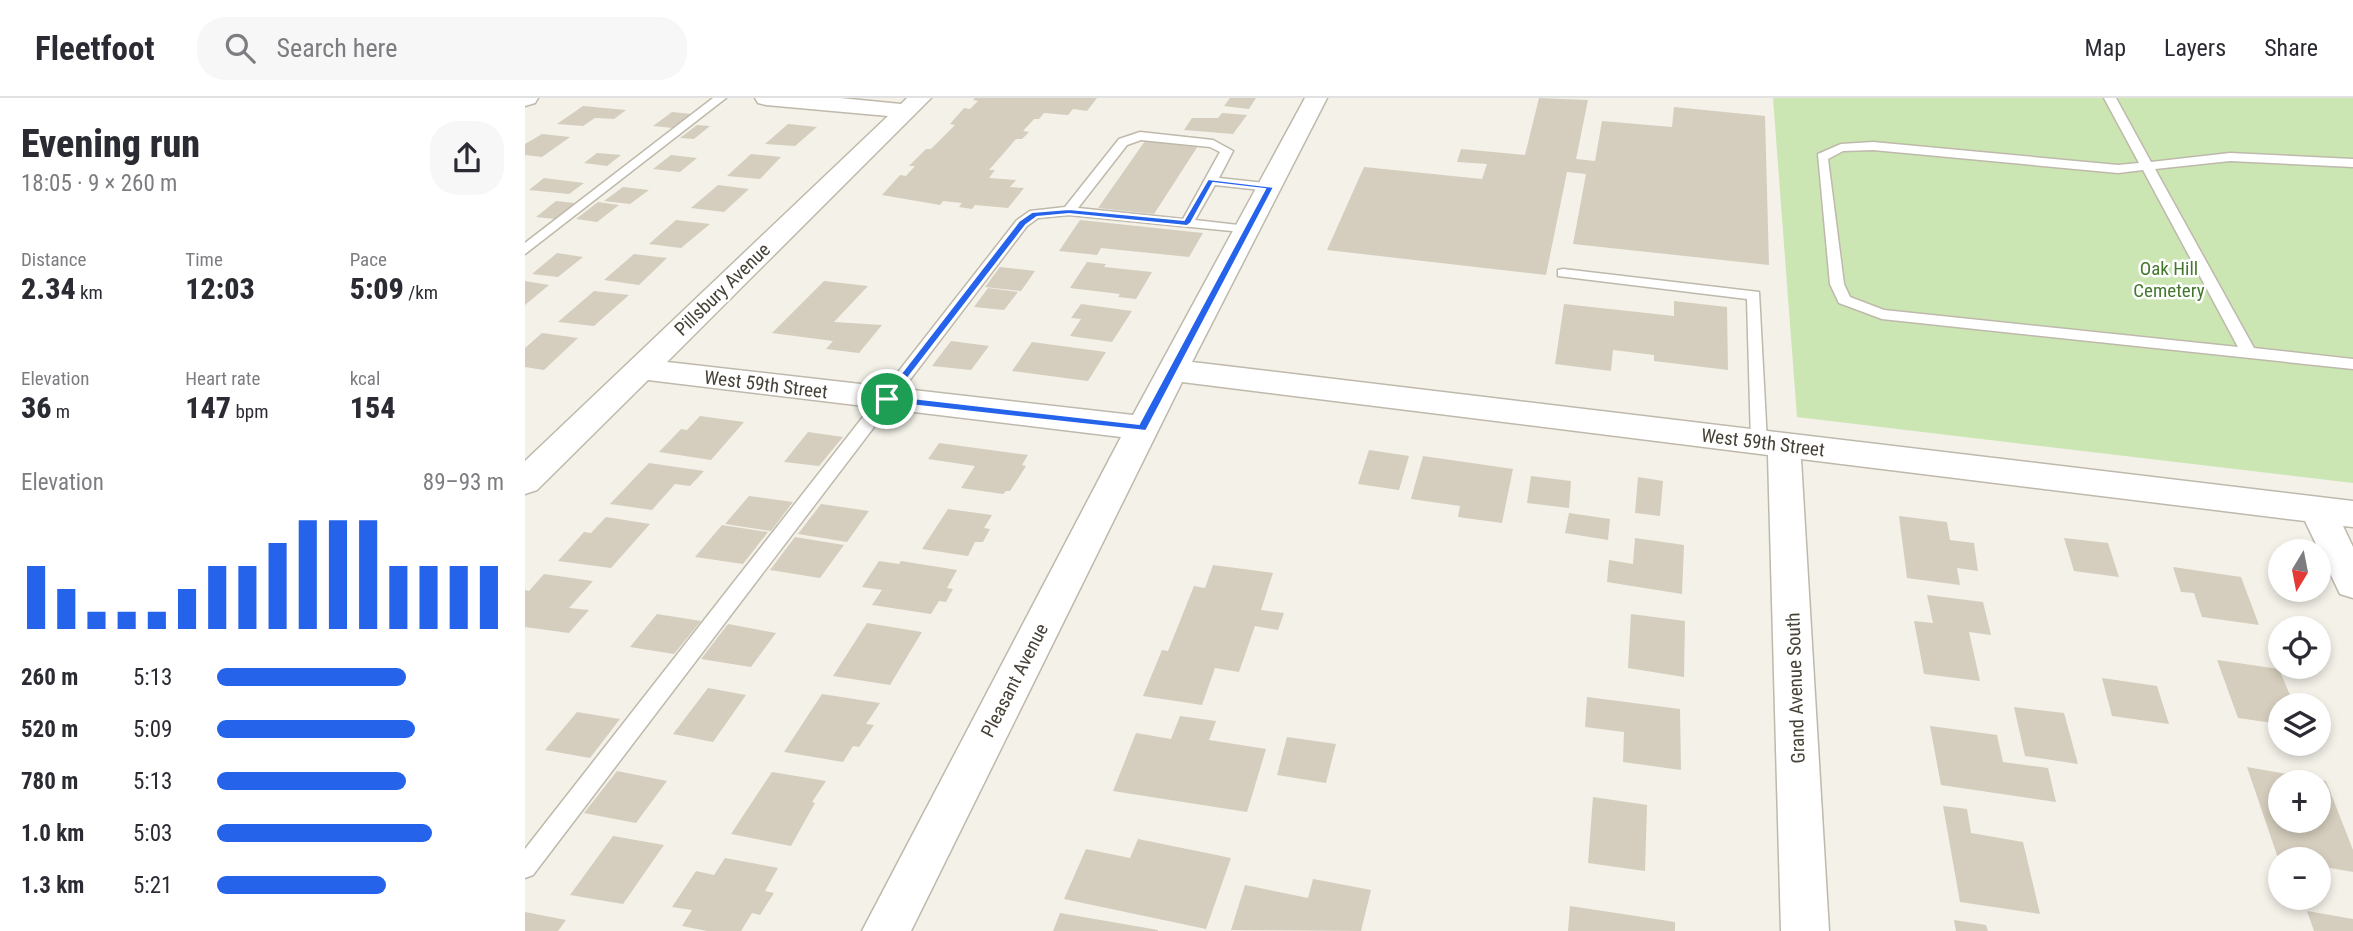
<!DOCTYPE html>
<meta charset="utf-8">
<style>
:root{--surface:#fff;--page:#f7f7f7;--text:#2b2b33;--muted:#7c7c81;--line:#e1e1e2;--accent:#2563eb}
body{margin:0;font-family:"Roboto Condensed",sans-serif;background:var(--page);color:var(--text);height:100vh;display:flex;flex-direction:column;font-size:26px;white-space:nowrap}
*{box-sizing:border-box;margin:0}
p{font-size:23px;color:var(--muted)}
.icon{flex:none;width:38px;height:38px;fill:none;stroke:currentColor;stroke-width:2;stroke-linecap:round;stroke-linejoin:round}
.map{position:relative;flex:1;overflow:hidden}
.side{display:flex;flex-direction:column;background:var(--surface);width:525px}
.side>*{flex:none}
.needle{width:46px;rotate:190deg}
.fabs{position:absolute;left:1743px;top:441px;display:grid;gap:14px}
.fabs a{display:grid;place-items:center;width:63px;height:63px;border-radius:50%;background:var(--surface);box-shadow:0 4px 10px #0003;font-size:35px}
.pin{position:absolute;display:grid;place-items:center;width:60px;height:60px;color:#fff;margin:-30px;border:4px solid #fff;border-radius:50%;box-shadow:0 2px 7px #0007}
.round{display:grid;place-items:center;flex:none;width:74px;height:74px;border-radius:28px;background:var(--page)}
.head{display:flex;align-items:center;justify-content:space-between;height:119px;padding:0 21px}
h1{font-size:38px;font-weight:800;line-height:52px}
.stats{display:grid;grid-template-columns:repeat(3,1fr);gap:10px;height:119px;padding:7px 21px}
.stats div{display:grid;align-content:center}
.stats b{font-size:30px;font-weight:800}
.stats small{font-size:19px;font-weight:400}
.stats p{font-size:19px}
.chart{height:196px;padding:14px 21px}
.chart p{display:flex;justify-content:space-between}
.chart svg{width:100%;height:126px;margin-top:7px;stroke:var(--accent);stroke-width:6}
ul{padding:0 21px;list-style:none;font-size:23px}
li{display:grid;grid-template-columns:112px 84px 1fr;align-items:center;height:52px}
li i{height:18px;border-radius:9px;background:var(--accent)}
header{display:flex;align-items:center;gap:42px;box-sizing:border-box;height:98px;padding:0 35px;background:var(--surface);border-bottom:2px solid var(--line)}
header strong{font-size:33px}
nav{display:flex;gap:38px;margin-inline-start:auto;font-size:24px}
.search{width:490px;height:63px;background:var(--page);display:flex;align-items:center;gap:18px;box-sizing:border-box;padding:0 24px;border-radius:28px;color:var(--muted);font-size:26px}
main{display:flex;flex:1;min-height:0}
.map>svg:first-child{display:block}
</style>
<header>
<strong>Fleetfoot</strong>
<div class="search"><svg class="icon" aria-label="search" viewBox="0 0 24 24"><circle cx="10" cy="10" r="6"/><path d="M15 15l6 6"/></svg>Search here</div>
<nav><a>Map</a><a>Layers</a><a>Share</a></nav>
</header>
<main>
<section class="side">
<div class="head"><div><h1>Evening run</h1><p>18:05 · 9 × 260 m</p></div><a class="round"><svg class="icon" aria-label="share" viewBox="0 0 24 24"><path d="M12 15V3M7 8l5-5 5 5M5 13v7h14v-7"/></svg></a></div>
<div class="stats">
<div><p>Distance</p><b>2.34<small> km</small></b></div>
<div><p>Time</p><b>12:03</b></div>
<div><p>Pace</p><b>5:09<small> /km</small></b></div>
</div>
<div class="stats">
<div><p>Elevation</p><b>36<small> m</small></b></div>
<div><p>Heart rate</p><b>147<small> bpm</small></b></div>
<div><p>kcal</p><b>154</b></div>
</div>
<div class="chart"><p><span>Elevation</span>89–93 m</p>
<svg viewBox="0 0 160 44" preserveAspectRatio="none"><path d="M5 44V22M15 44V30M25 44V38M35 44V38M45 44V38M55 44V30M65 44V22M75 44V22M85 44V14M95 44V6M105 44V6M115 44V6M125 44V22M135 44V22M145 44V22M155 44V22"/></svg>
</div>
<ul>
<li><b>260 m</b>5:13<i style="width:66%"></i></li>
<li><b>520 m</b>5:09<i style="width:69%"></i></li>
<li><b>780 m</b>5:13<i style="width:66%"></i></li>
<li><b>1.0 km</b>5:03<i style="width:75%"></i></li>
<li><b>1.3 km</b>5:21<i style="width:59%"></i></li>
</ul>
</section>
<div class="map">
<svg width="1828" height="833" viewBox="0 0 1828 833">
<rect width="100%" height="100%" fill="#f3f1e8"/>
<path fill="#cbe6b3" d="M 1248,0 L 1828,0 L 1828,385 L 1272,319 Z"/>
<path fill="#d5cebe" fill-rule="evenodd" d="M 450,0 L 572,0 L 562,13 L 548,11 L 543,17 L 519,15 L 514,21 L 509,21 L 498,33 L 504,34 L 497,41 L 491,41 L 464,72 L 470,72 L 464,80 L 491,82 L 485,89 L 499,90 L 483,110 L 450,107 L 447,111 L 434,109 L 437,105 L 418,103 L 415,107 L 357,97 L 375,77 L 381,78 L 390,68 L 384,68 L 401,51 L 406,51 L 430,27 L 425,26 L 439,10 L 445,11 L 453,3 L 448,2 Z
M 705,0 L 731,0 L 724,11 L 699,8 Z
M 1014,0 L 1063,2 L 1051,61 L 1070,63 L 1077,23 L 1147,29 L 1149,9 L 1240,18 L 1244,167 L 1048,146 L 1061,76 L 1042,74 L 1021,177 L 802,152 L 839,69 L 957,81 L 962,66 L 932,64 L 936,51 L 1000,57 Z
M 58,8 L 101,12 L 89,21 L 70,20 L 58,28 L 32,26 Z
M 147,14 L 166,16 L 148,30 L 128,28 Z
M 697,15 L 722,17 L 708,36 L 659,32 L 667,20 L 693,20 Z
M 263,26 L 292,29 L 270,48 L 240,46 Z
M 172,27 L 185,28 L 169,41 L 155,40 Z
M 17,36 L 45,39 L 17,59 L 0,57 L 0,46 Z
M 620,43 L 673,48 L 629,116 L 573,110 Z
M 72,55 L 96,57 L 82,68 L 59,65 Z
M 226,56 L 256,59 L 235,81 L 202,78 Z
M 146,57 L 172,60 L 155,74 L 128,71 Z
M 19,80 L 59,85 L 44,96 L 4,92 Z
M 193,87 L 224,91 L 199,114 L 166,110 Z
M 98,89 L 124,92 L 105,106 L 79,103 Z
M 31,103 L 50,105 L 30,121 L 11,119 Z
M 73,104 L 94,107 L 72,124 L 51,121 Z
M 151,122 L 185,126 L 156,150 L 124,146 Z
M 555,122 L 678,135 L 664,159 L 576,150 L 572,157 L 534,153 Z
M 32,155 L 58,159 L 33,179 L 7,176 Z
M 109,156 L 142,160 L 114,187 L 79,182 Z
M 562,164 L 581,166 L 579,169 L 627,174 L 611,201 L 593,199 L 595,196 L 545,190 Z
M 475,169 L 510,173 L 496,193 L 460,189 Z
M 0,183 L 24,187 L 0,207 Z
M 299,183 L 343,188 L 309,224 L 357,227 L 334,255 L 301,251 L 308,243 L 247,235 Z
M 463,190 L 493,194 L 479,212 L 449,209 Z
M 69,193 L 104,197 L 69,228 L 33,224 Z
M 1149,203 L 1202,209 L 1203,272 L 1129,263 L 1129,257 L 1088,252 L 1086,273 L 1030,266 L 1039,206 L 1149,218 Z
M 556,206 L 607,213 L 587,244 L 545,238 L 556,221 L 546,220 Z
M 17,235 L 53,240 L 19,272 L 0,269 L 0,250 Z
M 426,243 L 464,248 L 446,272 L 407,268 Z
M 507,244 L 581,254 L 563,283 L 487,273 Z
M 175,318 L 219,324 L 186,362 L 134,354 L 156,331 L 162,332 Z
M 283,334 L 318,339 L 294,368 L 259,364 Z
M 414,345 L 503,357 L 497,367 L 501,368 L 485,393 L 481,393 L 478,396 L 436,390 L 450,368 L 403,361 Z
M 844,352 L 884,358 L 874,392 L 833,386 Z
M 898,358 L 988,371 L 977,425 L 933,419 L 935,408 L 886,401 Z
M 124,365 L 179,373 L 165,388 L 150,386 L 127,412 L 85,406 Z
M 1006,378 L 1046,383 L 1044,410 L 1002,405 Z
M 1113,379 L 1138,383 L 1135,418 L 1110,415 Z
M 224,398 L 268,404 L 246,433 L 200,426 Z
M 296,406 L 344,413 L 322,444 L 273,436 Z
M 423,411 L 467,417 L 459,430 L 465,431 L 458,444 L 450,444 L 443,458 L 397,451 Z
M 1044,415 L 1085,421 L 1083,442 L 1040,435 Z
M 1374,418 L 1422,424 L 1425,442 L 1449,445 L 1453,473 L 1432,470 L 1435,487 L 1382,480 Z
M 81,419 L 125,426 L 86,470 L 33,463 L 59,434 L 66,435 Z
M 197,427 L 243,434 L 218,466 L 170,459 Z
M 270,439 L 319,447 L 295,480 L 245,472 Z
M 1110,440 L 1159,447 L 1157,496 L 1082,484 L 1084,462 L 1108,466 Z
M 1539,440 L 1583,445 L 1594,479 L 1549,473 Z
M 354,463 L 374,466 L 376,463 L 432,472 L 422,490 L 428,491 L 421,504 L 414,503 L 406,516 L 347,507 L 357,492 L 337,489 Z
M 688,467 L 748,475 L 736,512 L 759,515 L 753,532 L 730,528 L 714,574 L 690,570 L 677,607 L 618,598 L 637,552 L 643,553 L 669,488 L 680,490 Z
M 1648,469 L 1716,479 L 1734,527 L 1677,519 L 1669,495 L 1656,494 Z
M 19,476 L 68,483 L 44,510 L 64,512 L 44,535 L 0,529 L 0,492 L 4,493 Z
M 1402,497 L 1458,504 L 1466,537 L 1444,534 L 1455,583 L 1399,576 L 1389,523 L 1408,525 Z
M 132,516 L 176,523 L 149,556 L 105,549 Z
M 1106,516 L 1160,523 L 1159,579 L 1103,570 Z
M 342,525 L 397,534 L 365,587 L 308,578 Z
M 203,526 L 251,535 L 226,569 L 176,561 Z
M 1692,562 L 1754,571 L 1769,607 L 1755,607 L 1755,626 L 1713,620 Z
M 1577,580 L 1632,588 L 1644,626 L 1587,618 Z
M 183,590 L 221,597 L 188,644 L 148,636 Z
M 297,596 L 355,605 L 341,626 L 349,627 L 334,649 L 328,648 L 318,664 L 259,654 Z
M 1062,599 L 1155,611 L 1156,672 L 1098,664 L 1099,634 L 1060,629 Z
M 1489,609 L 1539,615 L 1553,666 L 1500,658 Z
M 52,614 L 95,621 L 65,660 L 20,652 Z
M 655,618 L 691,623 L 684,642 L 741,651 L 722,714 L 588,693 L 611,635 L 646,641 Z
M 1405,628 L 1472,637 L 1478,664 L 1523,670 L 1531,704 L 1416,687 Z
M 762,639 L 811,646 L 801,685 L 752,677 Z
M 1722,669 L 1801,683 L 1828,752 L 1828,774 L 1794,768 L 1794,761 L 1753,760 ZM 1755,684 L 1794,684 L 1794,723 L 1755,723 Z
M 92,673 L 142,683 L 111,725 L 59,715 Z
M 247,674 L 301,683 L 287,704 L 290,705 L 266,748 L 206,736 Z
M 1068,699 L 1122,707 L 1120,773 L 1063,765 Z
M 1418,708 L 1442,711 L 1446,735 L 1498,744 L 1515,816 L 1435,804 Z
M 88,738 L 139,747 L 98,806 L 45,797 Z
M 613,741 L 706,760 L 681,831 L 539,801 L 561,751 L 605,760 Z
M 200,760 L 253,770 L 240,793 L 249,795 L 235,817 L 227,815 L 216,833 L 182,833 L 157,828 L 167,812 L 147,809 L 171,773 L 189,777 Z
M 788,781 L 846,792 L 836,833 L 706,832 L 720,787 L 783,800 Z
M 1045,808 L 1150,824 L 1150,833 L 1043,833 Z
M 1782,813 L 1828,821 L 1828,833 L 1789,833 Z
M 0,814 L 41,822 L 33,833 L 0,833 Z
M 535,815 L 633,832 L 633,833 L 528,833 Z
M 1429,822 L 1461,827 L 1463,833 L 1431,833 Z"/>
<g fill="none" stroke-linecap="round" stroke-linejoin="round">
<defs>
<path id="lane" d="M 188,0 L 201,0 L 0,156 L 0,145 Z
M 1579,0 L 1591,0 L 1626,64 L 1705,55 L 1828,61 L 1828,69 L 1705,63 L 1630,71 L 1729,250 L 1828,261 L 1828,271 L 1357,221 L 1314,205 L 1305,186 L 1293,56 L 1316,46 L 1348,44 L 1593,67 L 1614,65 ZM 1348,52 L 1593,75 L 1618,72 L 1713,249 L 1359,212 L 1325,199 L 1319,186 L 1303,61 L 1318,53 Z
M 615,34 L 688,42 L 708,53 L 694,80 L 749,86 L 751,89 L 745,93 L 690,87 L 670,122 L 722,128 L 727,129 L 727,135 L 544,117 L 513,120 L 502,128 L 8,777 L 0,780 L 0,751 L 492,122 L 505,113 L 540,109 L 594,41 ZM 616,42 L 685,49 L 695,54 L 658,121 L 553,110 L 602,47 Z
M 1038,171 L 1234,194 L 1242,344 L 1240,348 L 1228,348 L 1226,344 L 1222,201 L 1033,178 L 1033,172 Z"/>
<path id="street" d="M 0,0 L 13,0 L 10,5 L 0,8 Z
M 230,0 L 315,0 L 376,6 L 382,0 L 406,0 L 142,264 L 608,317 L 780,0 L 802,0 L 667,264 L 1828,403 L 1828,429 L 1818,428 L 1828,449 L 1828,500 L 1815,496 L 1780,423 L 1276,361 L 1304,833 L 1256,833 L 1243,357 L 657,284 L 386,833 L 337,833 L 596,339 L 123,282 L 12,392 L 0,396 L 0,363 L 363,18 L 241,7 L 233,5 Z"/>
</defs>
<use href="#lane" stroke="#bfb9ab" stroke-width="3"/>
<use href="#street" stroke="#bfb9ab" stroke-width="3"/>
<use href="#lane" fill="#fff" fill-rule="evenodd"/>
<use href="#street" fill="#fff" fill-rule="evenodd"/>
</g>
<path fill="#2563eb" stroke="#fff" stroke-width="2" fill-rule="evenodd" d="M 683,81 L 749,89 L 621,333 L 358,304 L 358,299 L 494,123 L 507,114 L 544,111 L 659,122 ZM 688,85 L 740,91 L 614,326 L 369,298 L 501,127 L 512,119 L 544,116 L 662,128 L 666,125 Z"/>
<g text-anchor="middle" stroke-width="5" stroke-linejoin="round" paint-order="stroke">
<g font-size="19" fill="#43772c" stroke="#fff">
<text x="1644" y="177">Oak Hill<tspan x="1644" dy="22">Cemetery</tspan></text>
</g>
<g font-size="19" fill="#474237" stroke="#fff">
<text transform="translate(197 191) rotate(-44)" y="7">Pillsbury Avenue</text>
<text transform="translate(241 286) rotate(7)" y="7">West 59th Street</text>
<text transform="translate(1238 344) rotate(7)" y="7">West 59th Street</text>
<text transform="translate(489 582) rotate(-63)" y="7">Pleasant Avenue</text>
<text transform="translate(1270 590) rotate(-92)" y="7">Grand Avenue South</text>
</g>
</g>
</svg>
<div class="fabs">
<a><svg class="needle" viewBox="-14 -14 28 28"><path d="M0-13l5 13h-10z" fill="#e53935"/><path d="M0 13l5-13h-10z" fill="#7c7c81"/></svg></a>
<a><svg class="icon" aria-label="locate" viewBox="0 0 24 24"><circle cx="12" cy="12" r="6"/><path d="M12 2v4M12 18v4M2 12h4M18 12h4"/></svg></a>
<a><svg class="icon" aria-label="layers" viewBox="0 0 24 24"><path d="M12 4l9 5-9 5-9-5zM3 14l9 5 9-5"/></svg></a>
<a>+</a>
<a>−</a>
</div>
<div class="pin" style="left:362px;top:301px;background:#1e9e55"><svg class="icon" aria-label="arrive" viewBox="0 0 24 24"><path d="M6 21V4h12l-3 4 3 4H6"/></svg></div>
</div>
</main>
